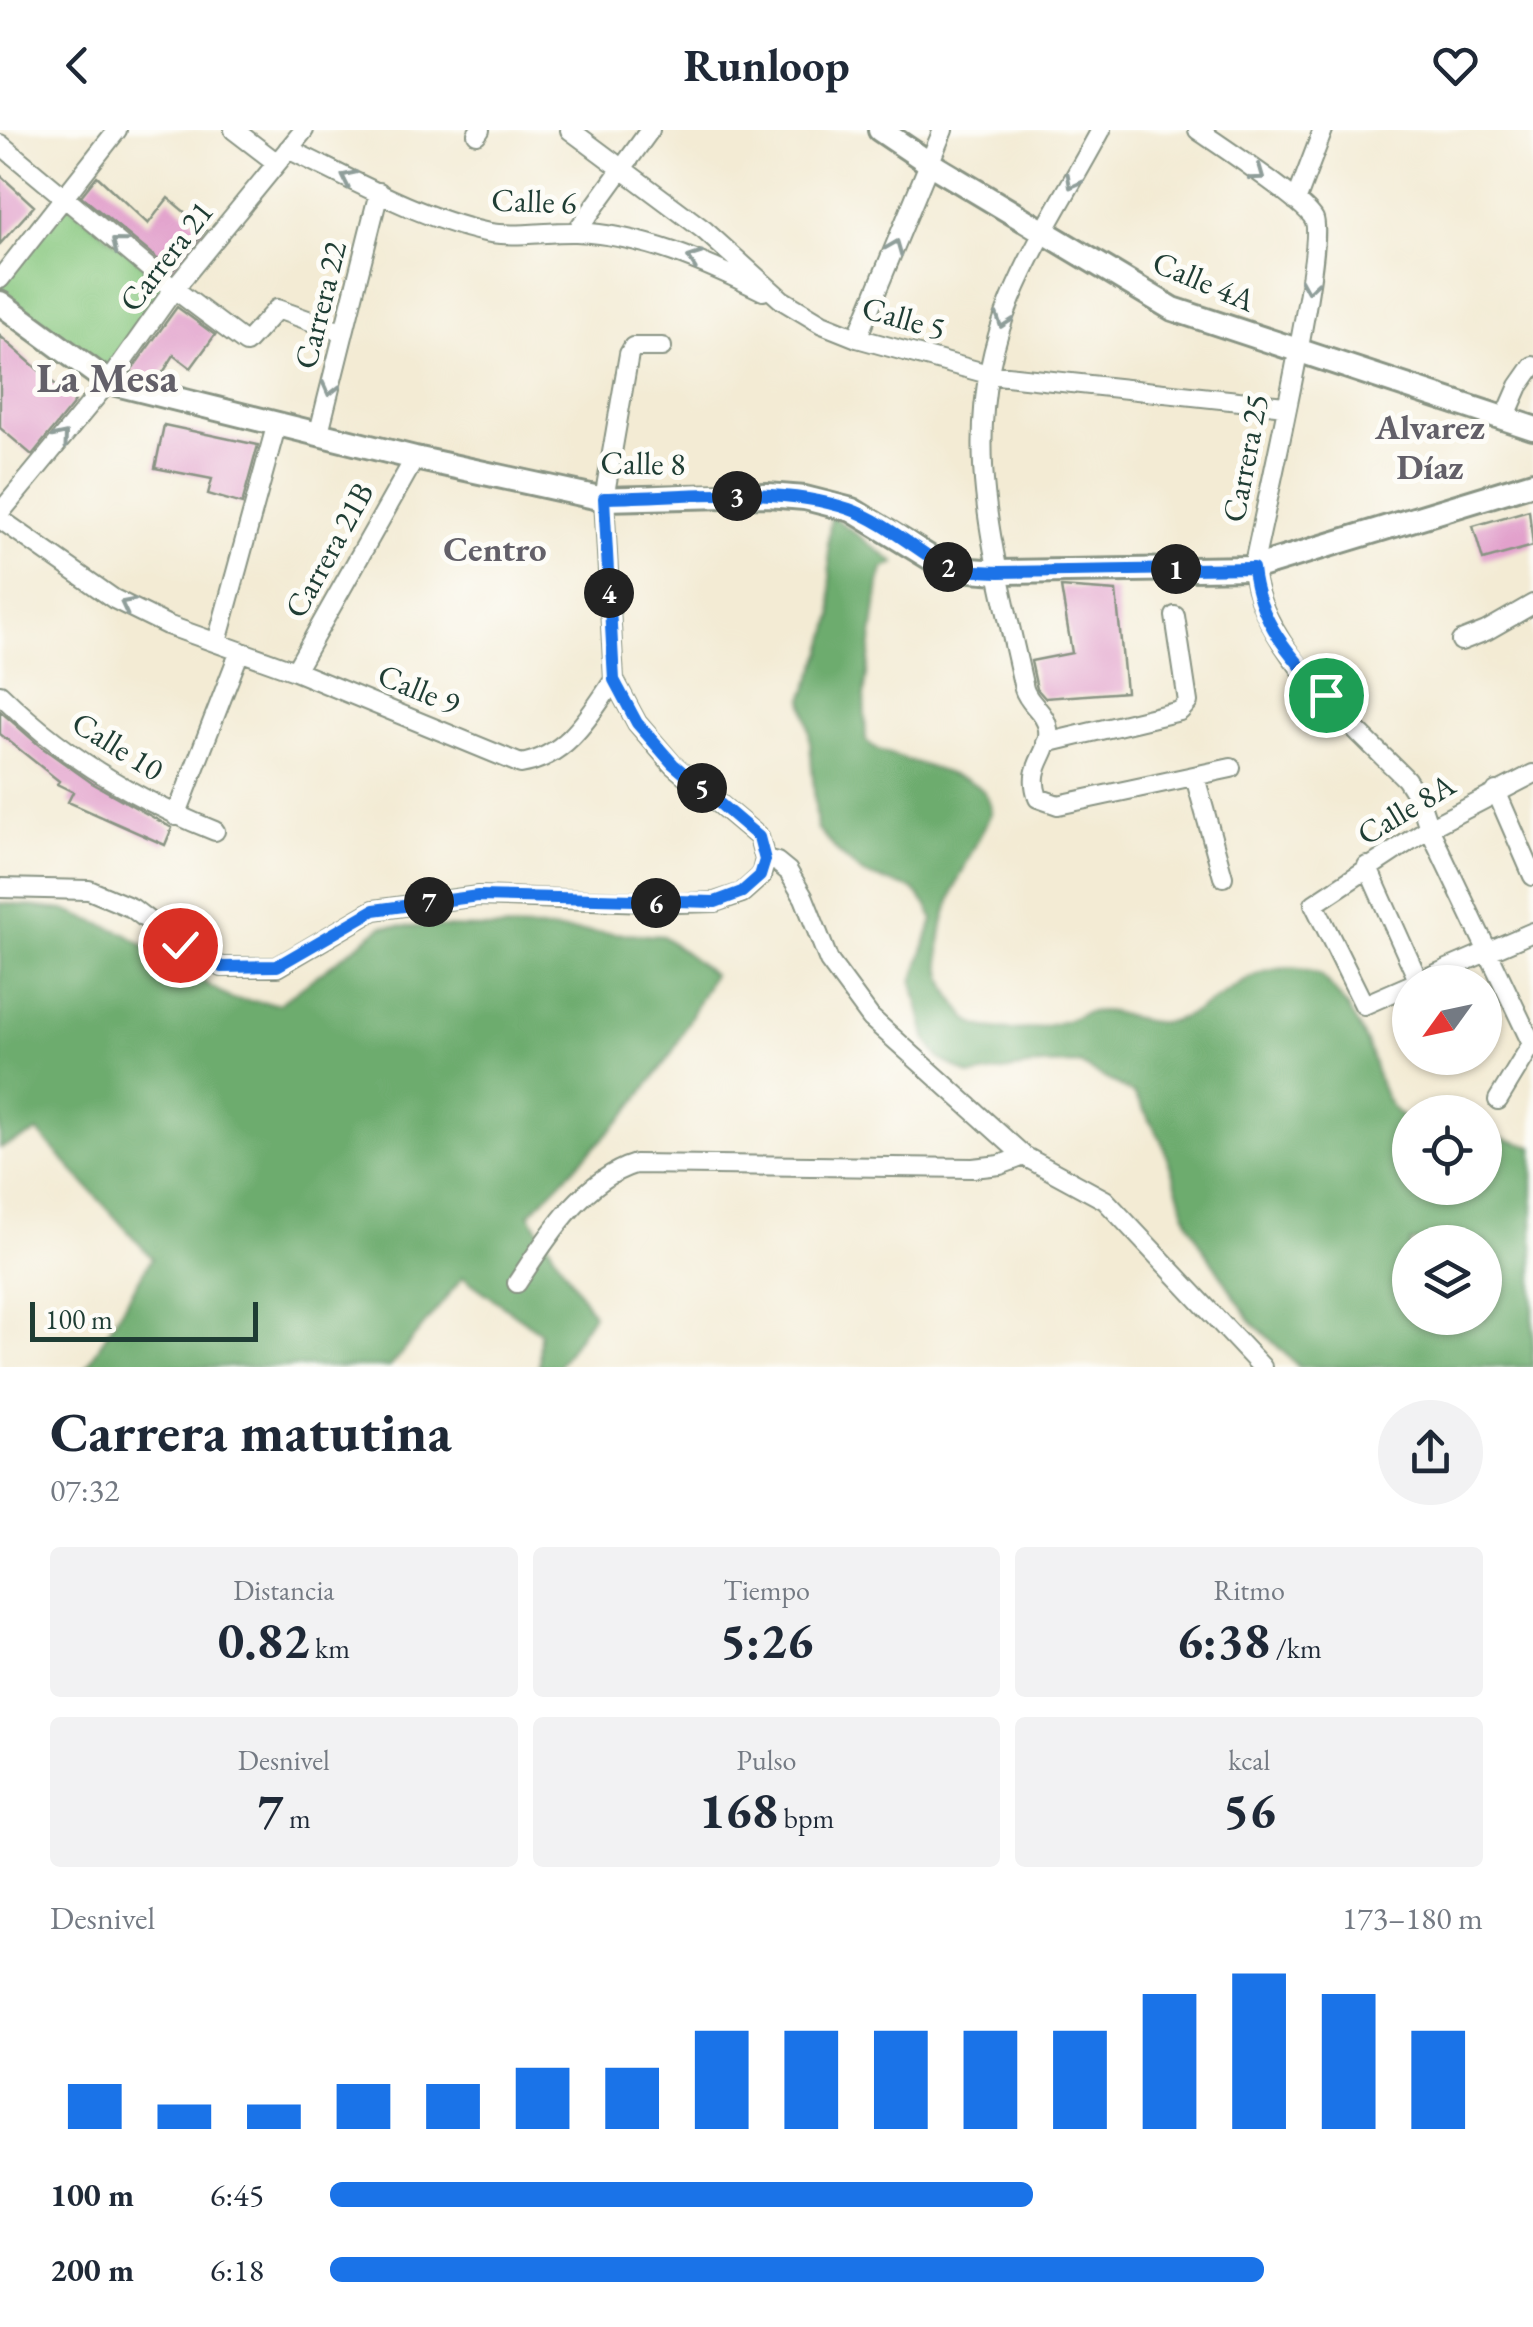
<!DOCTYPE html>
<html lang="es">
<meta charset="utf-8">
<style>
:root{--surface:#fff;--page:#f2f2f3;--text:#1f2937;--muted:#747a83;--accent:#1a73e8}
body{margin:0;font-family:"EB Garamond",serif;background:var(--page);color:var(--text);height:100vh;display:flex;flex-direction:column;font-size:38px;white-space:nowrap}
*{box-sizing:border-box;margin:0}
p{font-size:32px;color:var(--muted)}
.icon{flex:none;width:55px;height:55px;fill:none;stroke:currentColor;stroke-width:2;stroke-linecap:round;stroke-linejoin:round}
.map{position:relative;height:1237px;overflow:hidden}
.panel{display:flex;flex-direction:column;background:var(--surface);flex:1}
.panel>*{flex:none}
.needle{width:65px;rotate:237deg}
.fabs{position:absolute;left:1392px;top:835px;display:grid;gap:20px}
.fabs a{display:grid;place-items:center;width:110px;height:110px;border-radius:50%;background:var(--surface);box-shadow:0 2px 8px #0004;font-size:50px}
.scale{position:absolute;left:30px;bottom:25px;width:228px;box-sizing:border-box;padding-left:10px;border:5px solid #1f3d34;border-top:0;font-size:28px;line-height:35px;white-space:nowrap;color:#1f3d34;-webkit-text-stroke:8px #fdfcf7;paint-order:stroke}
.pin{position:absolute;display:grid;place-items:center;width:85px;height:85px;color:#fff;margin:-42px;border:5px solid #fff;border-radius:50%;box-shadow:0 2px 10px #0007}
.km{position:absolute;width:50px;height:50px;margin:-25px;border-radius:50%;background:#222;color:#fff;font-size:28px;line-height:50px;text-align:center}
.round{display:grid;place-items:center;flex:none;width:105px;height:105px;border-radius:52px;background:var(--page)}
.headline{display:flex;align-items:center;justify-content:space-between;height:170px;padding:0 50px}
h1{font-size:55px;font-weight:700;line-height:75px}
.metrics{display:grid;grid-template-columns:repeat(3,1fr);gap:15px;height:170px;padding:10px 50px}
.metrics div{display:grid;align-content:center;border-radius:10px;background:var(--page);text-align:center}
.metrics b{font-size:50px;font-weight:700}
.metrics small{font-size:28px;font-weight:400}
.metrics p{font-size:28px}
.chart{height:280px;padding:20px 50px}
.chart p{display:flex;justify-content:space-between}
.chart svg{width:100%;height:180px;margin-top:10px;stroke:var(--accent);stroke-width:6}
ul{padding:0 50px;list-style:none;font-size:32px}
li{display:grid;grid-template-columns:160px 120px 1fr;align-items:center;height:75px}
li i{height:25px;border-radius:12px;background:var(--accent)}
header{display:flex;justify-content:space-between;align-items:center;height:130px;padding:0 50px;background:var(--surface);font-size:45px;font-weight:700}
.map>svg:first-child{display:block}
</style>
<header><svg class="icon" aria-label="back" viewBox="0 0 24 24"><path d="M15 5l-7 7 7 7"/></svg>Runloop<svg class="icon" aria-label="heart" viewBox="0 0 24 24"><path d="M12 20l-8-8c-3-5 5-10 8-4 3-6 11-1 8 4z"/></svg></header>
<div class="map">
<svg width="1533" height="1237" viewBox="0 0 1533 1237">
<rect width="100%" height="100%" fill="#fdfcf7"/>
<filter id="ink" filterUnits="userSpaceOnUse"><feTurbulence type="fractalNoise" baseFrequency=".01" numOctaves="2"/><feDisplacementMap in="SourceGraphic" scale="20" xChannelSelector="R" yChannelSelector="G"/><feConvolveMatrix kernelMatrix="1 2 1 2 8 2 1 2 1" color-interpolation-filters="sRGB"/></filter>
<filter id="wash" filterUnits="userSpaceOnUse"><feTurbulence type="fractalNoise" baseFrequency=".0048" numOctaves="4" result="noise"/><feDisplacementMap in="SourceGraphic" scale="40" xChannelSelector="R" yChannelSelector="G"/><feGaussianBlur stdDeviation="2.25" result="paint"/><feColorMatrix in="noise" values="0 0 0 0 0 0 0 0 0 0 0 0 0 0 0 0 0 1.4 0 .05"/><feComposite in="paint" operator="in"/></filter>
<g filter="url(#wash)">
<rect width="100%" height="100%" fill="#f3ebd4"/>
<path fill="#87c77f" stroke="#53825a" stroke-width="2.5" d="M 62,69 L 174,159 L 108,252 L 0,173 L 0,149 Z"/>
<path fill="#6dac6e" stroke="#467451" stroke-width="2.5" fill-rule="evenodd" d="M 831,385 L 895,433 L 883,439 L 879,453 L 864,566 L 866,611 L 878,620 L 967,650 C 983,658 990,665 991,683 C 966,738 916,810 953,869 C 962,883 969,895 986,898 C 1011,902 1039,899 1062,892 C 1072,889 1081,883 1091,882 C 1125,877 1145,902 1181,888 C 1231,869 1260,820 1321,845 C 1338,863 1355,888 1366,911 C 1379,941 1378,975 1410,992 L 1410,1058 L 1485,1058 L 1485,1003 L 1533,1017 L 1533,1237 L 1299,1237 L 1250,1190 L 1202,1116 L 1188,1091 L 1162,1011 L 1134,964 L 1079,934 L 1039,935 L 971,946 L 940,929 L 927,911 L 913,852 L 933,790 L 928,777 L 913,759 L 863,744 L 839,723 L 817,698 L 809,599 L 803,569 L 823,521 L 833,485 L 828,413 ZM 1410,1112 L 1485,1112 L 1485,1188 L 1410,1188 Z
M 0,773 L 64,780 L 124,803 L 231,869 L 279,874 L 383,796 L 539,799 L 663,806 L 713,844 L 672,923 L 625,986 L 529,1084 L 593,1184 L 558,1237 L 539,1237 L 540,1202 L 463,1147 L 390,1237 L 87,1237 L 152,1128 L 38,1002 L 0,1018 Z"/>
<g id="blocks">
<path fill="#e2a1cc" d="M 0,45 L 34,76 L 0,114 Z
M 97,46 L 148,94 L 168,68 L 206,100 L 172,141 L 81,66 Z
M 177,177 L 215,205 L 191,238 L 174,225 L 159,249 L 130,242 Z
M 0,206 L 75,272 L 32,325 L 0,298 Z
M 164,295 L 258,315 L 242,374 L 208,364 L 212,349 L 155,338 Z
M 1529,380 L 1533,416 L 1483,430 L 1473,396 Z
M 1061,457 L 1116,461 L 1126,562 L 1045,568 L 1037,559 L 1031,531 L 1072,523 Z
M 0,581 L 40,616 L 92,653 L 172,698 L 165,715 L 68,672 L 73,662 L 57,654 L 59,651 L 0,604 Z"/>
</g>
</g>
<g filter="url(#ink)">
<use href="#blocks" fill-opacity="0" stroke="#899484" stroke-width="2.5"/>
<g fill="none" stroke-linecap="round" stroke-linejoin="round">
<defs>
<path id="minor" d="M 234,0 L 277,33
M 570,0 L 704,100 L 782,170 L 822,194 L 857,208 L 988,244 L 1285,276
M 1101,0 C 1071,56 1035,111 1011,169 C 954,305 995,423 1024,559 C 1029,575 1045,581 1048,599 C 1051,626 1026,634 1038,668 L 1058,675 L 1231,638
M 1198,0 C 1219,15 1305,71 1314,89 C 1326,114 1263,390 1253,438 C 1260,516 1352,595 1406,649 L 1420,671 L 1429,698 L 1532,914
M 477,4 L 480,0
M 0,14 L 174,159 L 246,213 L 277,179 L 344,203
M 288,19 C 349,48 419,88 485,102 C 515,108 546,101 576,102 C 643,105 705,132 763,161
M 1296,71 L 1323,0
M 576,102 L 650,0
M 0,149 L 117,0
M 857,208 L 943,0
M 1505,288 L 1519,256 L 1533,236
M 319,302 L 379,62
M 0,383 L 108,252 L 174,159 L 304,0
M 0,389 L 114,469 L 167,495 L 295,541 L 521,634 C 567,626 589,587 614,550
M 1461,511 L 1486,501 L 1533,474
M 217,512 L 277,293
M 295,541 L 415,328
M 0,564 C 62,625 134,669 215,701
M 1046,613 L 1180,581 L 1188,572 L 1175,486
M 1195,647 L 1223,747
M 1496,661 L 1533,746
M 176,686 L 240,521
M 765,729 L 777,732 L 788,741 L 804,768 L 829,831 L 871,888 L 1024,1026 L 1105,1070 L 1262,1237
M 1367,736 L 1419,852
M 0,758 L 89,760 L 132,778 L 180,815 L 222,837 L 277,837 L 374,780 L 478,766 L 676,773 L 715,772 L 742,763 L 761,746 L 765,729 L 759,707 L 673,635 L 637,593 L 614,550 L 604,369 L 629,224 L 633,217 L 662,217
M 1417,852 L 1533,802
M 1410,855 L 1364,875 L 1314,774 L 1429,698 L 1533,644
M 1498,970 L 1532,914
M 517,1153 C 546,1109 582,1050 635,1034 L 973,1038 L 1000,1035 L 1024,1026"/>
<path id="major" d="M 880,0 L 929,33 L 1173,179 L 1533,298
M 0,173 L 108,252 L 415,328 L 604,369 L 767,365 L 805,368 L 852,380 L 942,435 L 957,439 L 999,442 L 1253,438 L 1533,353"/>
</defs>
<use href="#minor" stroke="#899484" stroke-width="22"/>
<use href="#major" stroke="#899484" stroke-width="28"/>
<use href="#minor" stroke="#fff" stroke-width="18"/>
<use href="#major" stroke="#fff" stroke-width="22"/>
</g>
<defs><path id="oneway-chevron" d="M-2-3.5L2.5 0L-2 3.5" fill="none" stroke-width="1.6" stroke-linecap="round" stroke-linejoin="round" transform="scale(2.5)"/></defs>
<g stroke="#8f9e9a">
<use href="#oneway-chevron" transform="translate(1258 44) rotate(36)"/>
<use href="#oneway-chevron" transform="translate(348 48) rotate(-154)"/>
<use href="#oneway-chevron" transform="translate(1073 52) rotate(118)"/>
<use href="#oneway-chevron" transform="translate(118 114) rotate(-141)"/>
<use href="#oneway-chevron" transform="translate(895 117) rotate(-68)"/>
<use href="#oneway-chevron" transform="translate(694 129) rotate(-160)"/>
<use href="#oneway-chevron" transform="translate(1309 156) rotate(99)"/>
<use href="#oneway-chevron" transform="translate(1003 191) rotate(109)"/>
<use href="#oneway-chevron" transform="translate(330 259) rotate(104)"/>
<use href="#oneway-chevron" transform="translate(62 308) rotate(-50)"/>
<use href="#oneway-chevron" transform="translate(127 475) rotate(-153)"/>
</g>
</g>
<g fill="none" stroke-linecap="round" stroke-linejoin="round" filter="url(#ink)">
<defs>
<path id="route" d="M 180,815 L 222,837 L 277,836 L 374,780 L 478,766 L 715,772 L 742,762 L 760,746 L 765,730 L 759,707 L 673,634 L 637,593 L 614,550 L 604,368 C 681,367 776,354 849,379 C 881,390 913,417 942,435 L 957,440 L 999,442 L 1253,438 C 1258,491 1291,527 1326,565"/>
</defs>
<use href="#route" stroke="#fff" stroke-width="20"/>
<use href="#route" stroke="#1a73e8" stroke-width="12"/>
</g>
<g text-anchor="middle" stroke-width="10" stroke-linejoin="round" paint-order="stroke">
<g font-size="32" fill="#1f3d34" stroke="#fdfcf7">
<text transform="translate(534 71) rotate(2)" y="11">Calle 6</text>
<text transform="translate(166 126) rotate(-52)" y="11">Carrera 21</text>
<text transform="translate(1204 151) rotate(23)" y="11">Calle 4A</text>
<text transform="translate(320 175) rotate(-76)" y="11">Carrera 22</text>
<text transform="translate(904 188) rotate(16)" y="11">Calle 5</text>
<text transform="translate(1245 328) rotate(-79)" y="11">Carrera 25</text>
<text transform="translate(643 333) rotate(1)" y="11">Calle 8</text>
<text transform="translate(329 420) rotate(-61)" y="11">Carrera 21B</text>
<text transform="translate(419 559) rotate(22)" y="11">Calle 9</text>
<text transform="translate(118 616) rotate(32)" y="11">Calle 10</text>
<text transform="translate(1406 679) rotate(-31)" y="11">Calle 8A</text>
</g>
<g font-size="35" font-weight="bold" fill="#636069" stroke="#fdfcf7">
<text x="1430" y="309">Alvarez<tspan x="1430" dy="40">Díaz</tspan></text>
<text x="495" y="431">Centro</text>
</g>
<g font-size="42" font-weight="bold" fill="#636069" stroke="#fdfcf7">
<text x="107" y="262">La Mesa</text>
</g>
</g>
</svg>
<div class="fabs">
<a><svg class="needle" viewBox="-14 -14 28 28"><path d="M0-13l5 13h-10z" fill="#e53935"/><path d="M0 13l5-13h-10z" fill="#747a83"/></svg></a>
<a><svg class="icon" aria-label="locate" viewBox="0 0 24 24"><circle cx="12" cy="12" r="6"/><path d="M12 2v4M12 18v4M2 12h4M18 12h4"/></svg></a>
<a><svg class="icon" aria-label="layers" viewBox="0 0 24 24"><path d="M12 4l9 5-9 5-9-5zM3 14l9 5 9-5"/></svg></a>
</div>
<div class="scale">100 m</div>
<div class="pin" style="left:1326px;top:565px;background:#1e9e55"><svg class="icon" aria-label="arrive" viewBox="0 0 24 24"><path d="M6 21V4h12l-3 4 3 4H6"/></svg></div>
<div class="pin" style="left:180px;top:815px;background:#d93025"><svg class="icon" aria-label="check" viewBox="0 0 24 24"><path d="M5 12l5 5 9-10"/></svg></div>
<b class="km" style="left:1176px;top:439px">1</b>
<b class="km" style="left:948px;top:437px">2</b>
<b class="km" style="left:737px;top:366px">3</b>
<b class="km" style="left:609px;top:463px">4</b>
<b class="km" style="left:702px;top:658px">5</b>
<b class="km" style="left:656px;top:773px">6</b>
<b class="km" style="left:429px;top:772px">7</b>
</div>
<section class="panel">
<div class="headline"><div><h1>Carrera matutina</h1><p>07:32</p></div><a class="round"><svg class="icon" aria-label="share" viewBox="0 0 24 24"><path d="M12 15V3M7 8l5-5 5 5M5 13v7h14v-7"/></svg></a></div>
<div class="metrics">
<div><p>Distancia</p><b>0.82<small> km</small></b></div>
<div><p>Tiempo</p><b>5:26</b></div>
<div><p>Ritmo</p><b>6:38<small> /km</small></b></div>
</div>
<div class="metrics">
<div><p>Desnivel</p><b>7<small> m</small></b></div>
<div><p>Pulso</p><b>168<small> bpm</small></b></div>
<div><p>kcal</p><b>56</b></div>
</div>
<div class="chart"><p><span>Desnivel</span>173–180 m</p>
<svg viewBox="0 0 160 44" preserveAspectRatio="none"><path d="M5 44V33M15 44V38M25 44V38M35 44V33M45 44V33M55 44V29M65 44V29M75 44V20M85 44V20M95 44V20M105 44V20M115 44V20M125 44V11M135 44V6M145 44V11M155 44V20"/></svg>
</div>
<ul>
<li><b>100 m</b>6:45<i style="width:61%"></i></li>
<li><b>200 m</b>6:18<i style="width:81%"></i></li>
</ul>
</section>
